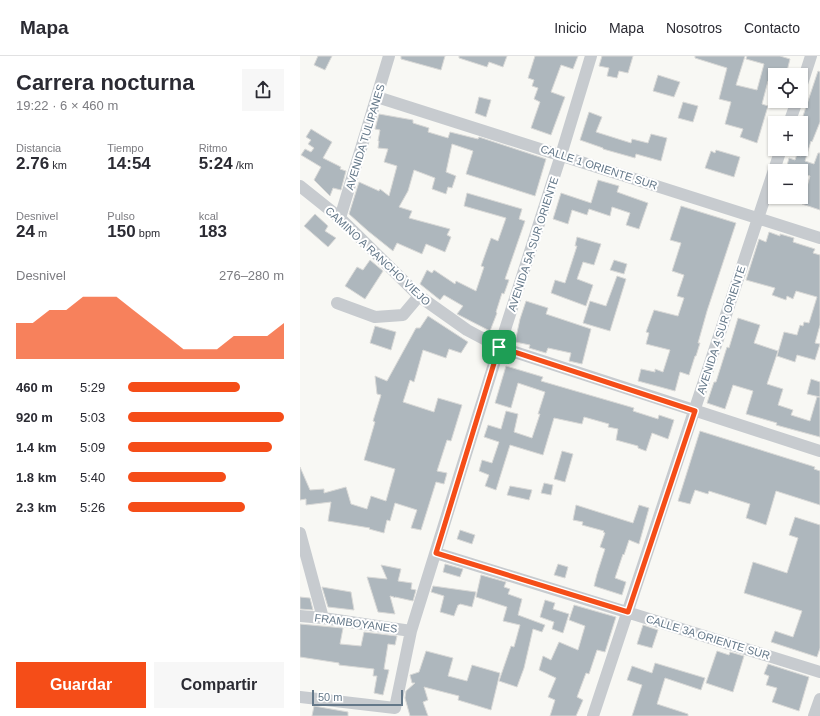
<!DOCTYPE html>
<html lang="es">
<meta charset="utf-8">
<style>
:root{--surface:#fff;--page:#f7f7f7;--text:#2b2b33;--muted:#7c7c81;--line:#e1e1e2;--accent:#f54d18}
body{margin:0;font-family:Arial,sans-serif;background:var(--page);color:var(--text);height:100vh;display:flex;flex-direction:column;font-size:15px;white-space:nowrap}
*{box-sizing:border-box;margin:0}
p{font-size:13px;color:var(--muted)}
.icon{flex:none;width:22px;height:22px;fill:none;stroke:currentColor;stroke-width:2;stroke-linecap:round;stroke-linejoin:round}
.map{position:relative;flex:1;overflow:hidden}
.side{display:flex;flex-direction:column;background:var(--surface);width:300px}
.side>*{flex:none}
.controls{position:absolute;left:468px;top:12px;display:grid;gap:8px}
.controls a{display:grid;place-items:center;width:40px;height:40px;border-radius:0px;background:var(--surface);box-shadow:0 1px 3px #0004;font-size:20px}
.scale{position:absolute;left:12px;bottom:10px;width:91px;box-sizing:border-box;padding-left:4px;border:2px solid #647889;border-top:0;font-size:11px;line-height:14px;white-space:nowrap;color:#647889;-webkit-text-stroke:3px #fff;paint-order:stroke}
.pin{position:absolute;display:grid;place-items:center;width:34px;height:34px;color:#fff;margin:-17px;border-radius:8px;box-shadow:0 2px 6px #0006}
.round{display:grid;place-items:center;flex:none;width:42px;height:42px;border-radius:0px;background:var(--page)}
.overview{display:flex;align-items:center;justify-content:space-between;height:68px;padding:0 16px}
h1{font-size:22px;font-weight:700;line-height:30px}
.figures{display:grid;grid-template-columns:repeat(3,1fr);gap:6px;height:68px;padding:4px 16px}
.figures div{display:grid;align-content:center}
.figures b{font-size:17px;font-weight:700}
.figures small{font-size:11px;font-weight:400}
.figures p{font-size:11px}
.chart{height:112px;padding:8px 16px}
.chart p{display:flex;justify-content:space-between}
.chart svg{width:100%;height:72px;margin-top:4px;fill:var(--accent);opacity:.7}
.action{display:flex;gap:8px;margin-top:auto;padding:8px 16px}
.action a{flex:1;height:46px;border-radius:0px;background:var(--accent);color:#fff;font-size:16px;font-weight:700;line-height:46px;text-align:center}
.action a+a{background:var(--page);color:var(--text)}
ul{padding:0 16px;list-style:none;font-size:13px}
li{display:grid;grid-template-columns:64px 48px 1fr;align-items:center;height:30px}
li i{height:10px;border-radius:5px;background:var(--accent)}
header{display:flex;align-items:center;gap:24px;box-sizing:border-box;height:56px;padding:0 20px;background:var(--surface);border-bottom:1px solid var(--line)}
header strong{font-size:19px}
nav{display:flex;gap:22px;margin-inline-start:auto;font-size:14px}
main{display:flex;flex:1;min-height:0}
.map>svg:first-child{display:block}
</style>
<header>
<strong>Mapa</strong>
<nav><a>Inicio</a><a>Mapa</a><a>Nosotros</a><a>Contacto</a></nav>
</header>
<main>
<section class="side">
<div class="overview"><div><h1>Carrera nocturna</h1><p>19:22 · 6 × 460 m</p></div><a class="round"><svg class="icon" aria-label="share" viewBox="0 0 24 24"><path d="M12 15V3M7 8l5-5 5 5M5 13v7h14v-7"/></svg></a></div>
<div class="figures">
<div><p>Distancia</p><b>2.76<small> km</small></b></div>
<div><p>Tiempo</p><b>14:54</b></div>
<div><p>Ritmo</p><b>5:24<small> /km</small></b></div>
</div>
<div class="figures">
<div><p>Desnivel</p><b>24<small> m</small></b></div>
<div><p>Pulso</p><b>150<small> bpm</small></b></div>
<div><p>kcal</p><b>183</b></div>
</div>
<div class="chart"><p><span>Desnivel</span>276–280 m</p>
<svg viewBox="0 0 160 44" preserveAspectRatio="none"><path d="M0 44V22L10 22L20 14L30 14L40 6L50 6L60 6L70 14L80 22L90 30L100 38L110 38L120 38L130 30L140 30L150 30L160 22V44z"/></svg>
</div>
<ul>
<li><b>460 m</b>5:29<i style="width:72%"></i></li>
<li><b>920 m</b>5:03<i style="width:100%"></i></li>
<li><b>1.4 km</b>5:09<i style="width:92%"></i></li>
<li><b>1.8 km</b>5:40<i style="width:63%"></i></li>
<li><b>2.3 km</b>5:26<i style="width:75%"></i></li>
</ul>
<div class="action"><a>Guardar</a><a>Compartir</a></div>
</section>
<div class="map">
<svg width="520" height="660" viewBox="0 0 520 660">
<rect width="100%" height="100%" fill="#f8f8f4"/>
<path fill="#aeb7bd" stroke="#d9d9d7" d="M 18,0 L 32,0 L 25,14 L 14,9 Z
M 101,0 L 145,0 L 141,14 L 101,3 Z
M 159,0 L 207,0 L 203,11 L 189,6 L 187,11 L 159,2 Z
M 235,0 L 278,0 L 273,13 L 261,9 L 251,36 L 265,41 L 251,79 L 231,72 L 240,46 L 234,43 L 238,32 L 232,30 L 234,24 L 228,22 Z
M 302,0 L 333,0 L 328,17 L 319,15 L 317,22 L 307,20 L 309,12 L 299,10 Z
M 395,0 L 445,0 L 436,29 L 457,34 L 464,8 L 446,3 L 447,0 L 480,0 L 490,3 L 487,15 L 483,14 L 482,19 L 475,19 L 475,27 L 468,25 L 462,48 L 468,50 L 457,87 L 440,81 L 443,73 L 425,68 L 431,46 L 419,43 L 427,12 L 395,2 Z
M 518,15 L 520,16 L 520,66 L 512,86 L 511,85 L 505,105 L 514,108 L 518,97 L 520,97 L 520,154 L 502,148 L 510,120 L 501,118 L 501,115 L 492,115 L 486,113 L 489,102 L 495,104 L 497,98 L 501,100 L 501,66 Z
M 358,19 L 380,26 L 374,41 L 353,35 Z
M 179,41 L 191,44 L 186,61 L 175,57 Z
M 383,46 L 398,50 L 393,66 L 378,62 Z
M 289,56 L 302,61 L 296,76 L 331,87 L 332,83 L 348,87 L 351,78 L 367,82 L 361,105 L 336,98 L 335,102 L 303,93 L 303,92 L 280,84 Z
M 79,58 L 113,64 L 113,67 L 129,72 L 128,76 L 148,82 L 150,76 L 178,83 L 179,81 L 246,103 L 235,140 L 166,118 L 173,95 L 152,88 L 146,116 L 156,120 L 152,132 L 148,131 L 146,138 L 132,133 L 135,122 L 114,114 L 108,135 L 99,151 L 112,155 L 109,162 L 150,173 L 147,179 L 151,181 L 145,196 L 126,188 L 122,198 L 97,187 L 93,195 L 68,175 L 49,158 L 59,126 L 79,135 L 80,133 L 89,140 L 97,110 L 84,106 L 88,93 L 78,92 L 79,85 L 78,85 L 80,74 L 75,73 Z
M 11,73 L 32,86 L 23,102 L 41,111 L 40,113 L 46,115 L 41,134 L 33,132 L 30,140 L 14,124 L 21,111 L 1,99 L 5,93 L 11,96 L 14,92 L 8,88 L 11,84 L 6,81 Z
M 416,94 L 440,101 L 434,121 L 405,112 L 411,95 L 415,97 Z
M 298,124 L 319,130 L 317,136 L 348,147 L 339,173 L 326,169 L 330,157 L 312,151 L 310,160 L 289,153 L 287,159 L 272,154 L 268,168 L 253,163 L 261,137 L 291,147 Z
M 167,137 L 222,153 L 219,163 L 225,165 L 205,223 L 209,224 L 204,238 L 202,237 L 196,256 L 197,257 L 190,275 L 157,258 L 163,250 L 144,239 L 140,244 L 120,228 L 127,214 L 132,217 L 134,214 L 155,228 L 156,225 L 176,235 L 184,211 L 181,210 L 191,182 L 198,185 L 206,162 L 164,150 Z
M 381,150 L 436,167 L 407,255 L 398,287 L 400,287 L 396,300 L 395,300 L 389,319 L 380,316 L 375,335 L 338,325 L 341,313 L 355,316 L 355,313 L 363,316 L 370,294 L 346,288 L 349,277 L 346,276 L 354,254 L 378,260 L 384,242 L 377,240 L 384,219 L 372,215 L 381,187 L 370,184 Z
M 15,158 L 28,170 L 25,175 L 36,182 L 28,191 L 4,170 Z
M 469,176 L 480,180 L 480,178 L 494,182 L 493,186 L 515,193 L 513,197 L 520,199 L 520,269 L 515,287 L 520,288 L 515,304 L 497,299 L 495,306 L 477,300 L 484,276 L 497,279 L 500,269 L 503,270 L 504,266 L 509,267 L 517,241 L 496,235 L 493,243 L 487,240 L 486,244 L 472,239 L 475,232 L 446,224 L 459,183 L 466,186 Z
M 277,181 L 301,188 L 294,209 L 283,206 L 277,223 L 293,229 L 286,250 L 251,237 L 255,224 L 265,227 L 277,190 L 275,190 Z
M 70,204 L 83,215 L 65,243 L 45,230 L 57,211 L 63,214 Z
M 314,204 L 327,208 L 324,218 L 310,214 Z
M 317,220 L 326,223 L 310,275 L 283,267 L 290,245 L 306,250 Z
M 226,245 L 248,252 L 246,258 L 291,273 L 282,308 L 269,305 L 271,297 L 248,292 L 246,297 L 229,292 L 230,289 L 215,286 L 220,263 Z
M 128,260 L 168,286 L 161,297 L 149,293 L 146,302 L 123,294 L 114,326 L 110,324 L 103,346 L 134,356 L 138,342 L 162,349 L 151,385 L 147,384 L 137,415 L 147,417 L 144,428 L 136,426 L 121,474 L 111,472 L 117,454 L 95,447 L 90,465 L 87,464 L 84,477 L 69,473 L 70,472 L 28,465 L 31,446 L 6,449 L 6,443 L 0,444 L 0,411 L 10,434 L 24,433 L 24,437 L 46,431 L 51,448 L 67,453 L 71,440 L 86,445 L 95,413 L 64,404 L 75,366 L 73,365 L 81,339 L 77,338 L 75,320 L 87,325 L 116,272 L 120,272 Z
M 438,262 L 460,269 L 454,287 L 478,295 L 467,328 L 483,333 L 478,349 L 493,354 L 491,359 L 510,365 L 517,341 L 520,341 L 520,381 L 476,369 L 477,367 L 446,358 L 453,335 L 433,329 L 425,353 L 407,347 L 414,326 L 416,326 L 427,291 L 429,292 Z
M 75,270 L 96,276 L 91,294 L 70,287 Z
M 206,310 L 243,321 L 241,325 L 334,352 L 333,355 L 358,363 L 359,359 L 374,364 L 368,383 L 352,377 L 346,395 L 338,392 L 338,390 L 316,384 L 318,373 L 308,371 L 309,368 L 284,361 L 282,368 L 254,362 L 243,399 L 210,389 L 196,434 L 185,430 L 189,419 L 179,415 L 182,404 L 192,407 L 199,386 L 184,381 L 188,369 L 201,373 L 206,355 L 218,358 L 214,376 L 232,382 L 240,358 L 238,358 L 245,336 L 218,327 L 211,352 L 195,347 Z
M 511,323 L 520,326 L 520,341 L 507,338 Z
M 400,375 L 515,411 L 514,413 L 520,415 L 520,449 L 476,435 L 466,469 L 446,462 L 450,448 L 409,435 L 408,438 L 395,434 L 390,448 L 378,445 Z
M 262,395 L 273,398 L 265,426 L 254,423 Z
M 244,427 L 253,429 L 251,439 L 241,437 Z
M 210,430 L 232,434 L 229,444 L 207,439 Z
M 276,449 L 333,467 L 339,449 L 349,452 L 339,488 L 329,484 L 324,499 L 323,498 L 315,522 L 326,526 L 322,539 L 294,530 L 297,518 L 305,493 L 300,491 L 305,477 L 303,476 L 304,475 L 282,469 L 283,466 L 273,464 Z
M 495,461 L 520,469 L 520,592 L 517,601 L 471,586 L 475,575 L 493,581 L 502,555 L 444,537 L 453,506 L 487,517 L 498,482 L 489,479 Z
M 160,474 L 175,479 L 172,488 L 157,483 Z
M 145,508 L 163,513 L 160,521 L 143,516 Z
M 258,508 L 268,511 L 265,522 L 254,519 Z
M 81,509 L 101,513 L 98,525 L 112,527 L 111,533 L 116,534 L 113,545 L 95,541 L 94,542 L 94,541 L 90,540 L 95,558 L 78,556 L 67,521 L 87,523 Z
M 181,519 L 206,526 L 204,531 L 210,533 L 208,538 L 222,543 L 218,559 L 245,569 L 242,576 L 233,573 L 224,612 L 217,631 L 199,625 L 211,590 L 214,591 L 220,569 L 203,565 L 207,551 L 176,541 Z
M 133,530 L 176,536 L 172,551 L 160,548 L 159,549 L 158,549 L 154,560 L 140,556 L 144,540 L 131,536 Z
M 22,531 L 51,536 L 54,554 L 28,551 Z
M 0,541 L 10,542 L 13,554 L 0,553 Z
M 245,544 L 255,547 L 253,553 L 269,558 L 263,577 L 252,573 L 254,566 L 240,561 Z
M 274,549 L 316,561 L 305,596 L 297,594 L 289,618 L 286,617 L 277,641 L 283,644 L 276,660 L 250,660 L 255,644 L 248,641 L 256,622 L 239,614 L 243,600 L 251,604 L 259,586 L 278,594 L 285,570 L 269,564 Z
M 0,568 L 43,572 L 40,588 L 61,590 L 64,576 L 97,580 L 95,589 L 88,588 L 84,613 L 89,614 L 83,639 L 74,637 L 77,620 L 73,620 L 74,613 L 39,609 L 39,607 L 0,601 Z
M 343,569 L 358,574 L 352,592 L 337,588 Z
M 126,595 L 153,602 L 148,620 L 167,625 L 172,609 L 200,617 L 191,654 L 158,644 L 159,640 L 124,631 L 128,644 L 123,646 L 128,660 L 110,660 L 105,642 L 106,635 L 115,627 L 112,627 L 110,619 L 119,616 Z
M 417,595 L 429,599 L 430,596 L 444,600 L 433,636 L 406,627 Z
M 355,607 L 405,622 L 401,634 L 365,622 L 357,648 L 388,658 L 388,660 L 332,660 L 342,629 L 327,624 L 332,610 L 352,617 Z
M 468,608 L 509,621 L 499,655 L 472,646 L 477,632 L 466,629 L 469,620 L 464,618 Z
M 14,650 L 48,656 L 48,660 L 12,660 Z"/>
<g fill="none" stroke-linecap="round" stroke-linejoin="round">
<path stroke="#c7cbcf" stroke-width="12" d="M 501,31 L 511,0
M 77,41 L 520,182
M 489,67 L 497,45
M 0,130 L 40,162 L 119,240 L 167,274 L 199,291 L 520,395
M 40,162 L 89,0
M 37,247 L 75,261 L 103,259 L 119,240
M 0,477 L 23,562
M 136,497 L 520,616
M 0,560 L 23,562 L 111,575
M 0,641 L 95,652 L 111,575 L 194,308 L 261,99 L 291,0
M 293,660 L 481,93
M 514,660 L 520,643"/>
</g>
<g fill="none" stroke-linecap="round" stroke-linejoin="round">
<defs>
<path id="route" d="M 199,291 L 395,355 L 328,556 L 136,497 Z"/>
</defs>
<use href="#route" stroke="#fff" stroke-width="8"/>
<use href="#route" stroke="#f54d18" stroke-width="5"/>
</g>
<g text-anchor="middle" stroke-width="4" stroke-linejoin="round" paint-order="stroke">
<g font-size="11" fill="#647889" stroke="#fff">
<text transform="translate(65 81) rotate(-73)" y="4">AVENIDA TULIPANES</text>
<text transform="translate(299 111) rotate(18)" y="4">CALLE 1 ORIENTE SUR</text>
<text transform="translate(233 188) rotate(-72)" y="4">AVENIDA 5A SUR ORIENTE</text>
<text transform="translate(78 200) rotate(43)" y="4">CAMINO A RANCHO VIEJO</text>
<text transform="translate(421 274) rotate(-72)" y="4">AVENIDA 4 SUR ORIENTE</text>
<text transform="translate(56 567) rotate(8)" y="4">FRAMBOYANES</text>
<text transform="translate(408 581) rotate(17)" y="4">CALLE 3A ORIENTE SUR</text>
</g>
</g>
</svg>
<div class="controls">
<a><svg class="icon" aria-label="locate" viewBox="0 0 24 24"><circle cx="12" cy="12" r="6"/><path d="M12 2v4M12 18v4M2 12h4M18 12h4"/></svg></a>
<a>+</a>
<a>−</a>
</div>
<div class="scale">50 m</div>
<div class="pin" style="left:199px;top:291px;background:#1e9e55"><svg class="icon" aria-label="arrive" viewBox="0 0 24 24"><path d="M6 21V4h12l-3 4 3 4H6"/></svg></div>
</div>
</main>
